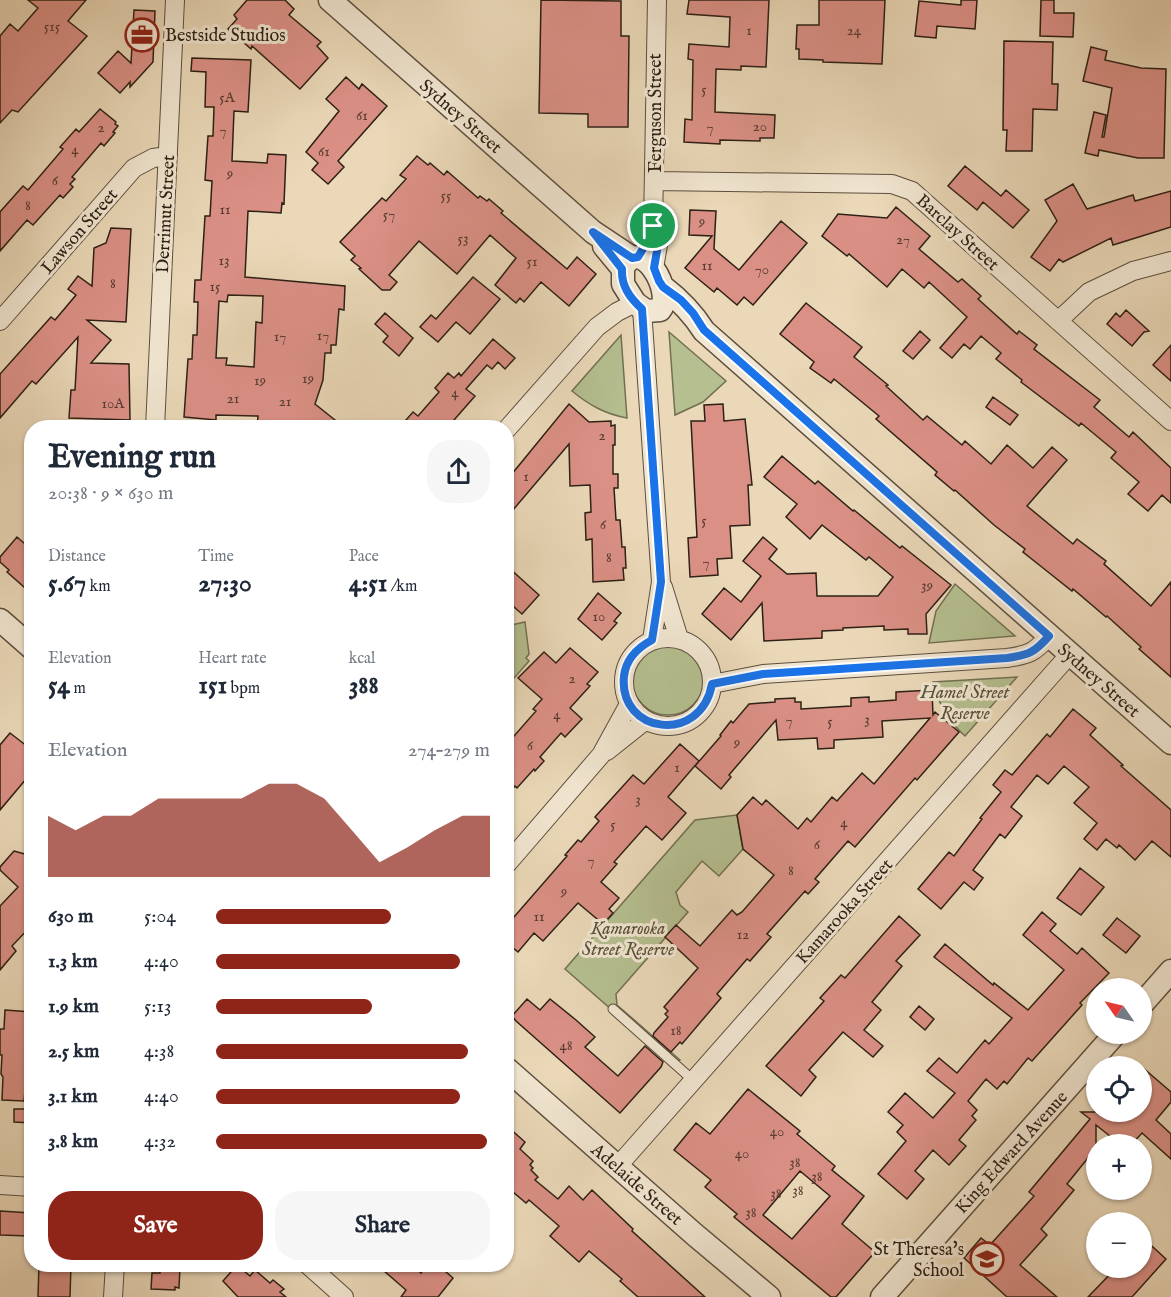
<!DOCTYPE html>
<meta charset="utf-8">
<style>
:root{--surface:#fff;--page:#f6f6f7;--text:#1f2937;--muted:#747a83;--accent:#8f2418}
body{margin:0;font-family:"IM FELL English",serif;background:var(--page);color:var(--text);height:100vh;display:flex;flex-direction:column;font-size:22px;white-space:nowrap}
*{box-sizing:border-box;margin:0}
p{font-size:20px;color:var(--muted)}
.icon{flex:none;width:33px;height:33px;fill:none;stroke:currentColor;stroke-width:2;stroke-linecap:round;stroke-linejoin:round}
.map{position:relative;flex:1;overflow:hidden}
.side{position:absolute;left:24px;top:420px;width:490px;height:852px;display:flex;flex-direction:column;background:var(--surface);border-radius:24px;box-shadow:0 2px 4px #0004}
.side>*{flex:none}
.needle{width:39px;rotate:304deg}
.buttons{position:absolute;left:1086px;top:978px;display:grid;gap:12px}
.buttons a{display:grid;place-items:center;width:66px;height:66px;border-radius:50%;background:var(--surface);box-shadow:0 2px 4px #0004;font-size:30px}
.pin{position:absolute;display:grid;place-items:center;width:51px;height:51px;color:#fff;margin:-26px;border:3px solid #fff;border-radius:50%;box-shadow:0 2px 6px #0007}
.round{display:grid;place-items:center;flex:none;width:63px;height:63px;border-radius:24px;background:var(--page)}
.headline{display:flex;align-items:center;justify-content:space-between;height:102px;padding:0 24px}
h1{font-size:33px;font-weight:800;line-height:45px}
.figures{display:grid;grid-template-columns:repeat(3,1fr);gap:9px;height:102px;padding:6px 24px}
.figures div{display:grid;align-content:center}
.figures b{font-size:26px;font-weight:800}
.figures small{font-size:16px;font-weight:400}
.figures p{font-size:16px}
.chart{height:168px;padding:12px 24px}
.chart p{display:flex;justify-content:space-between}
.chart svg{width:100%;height:108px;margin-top:6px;fill:var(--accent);opacity:.7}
.action{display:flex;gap:12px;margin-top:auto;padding:12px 24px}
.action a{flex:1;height:69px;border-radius:24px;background:var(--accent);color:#fff;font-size:24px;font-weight:800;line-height:69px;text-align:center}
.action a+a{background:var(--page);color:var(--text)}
ul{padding:0 24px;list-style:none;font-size:20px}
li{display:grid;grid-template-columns:96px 72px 1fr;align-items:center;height:45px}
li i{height:15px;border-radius:8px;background:var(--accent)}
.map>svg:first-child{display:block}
</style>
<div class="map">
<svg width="1171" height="1297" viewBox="0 0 1171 1297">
<rect width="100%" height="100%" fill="#ead8b8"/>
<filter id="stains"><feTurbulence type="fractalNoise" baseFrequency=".00333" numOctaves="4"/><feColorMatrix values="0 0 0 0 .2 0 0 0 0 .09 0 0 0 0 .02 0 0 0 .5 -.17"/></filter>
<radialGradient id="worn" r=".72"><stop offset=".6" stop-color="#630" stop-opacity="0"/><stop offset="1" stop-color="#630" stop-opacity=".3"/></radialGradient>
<path fill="#b5bf90" stroke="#717052" stroke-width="1.5" d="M 669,332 L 726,381 L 703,402 L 675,415 Z
M 621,335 L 627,418 C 605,414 589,405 572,391 Z
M 955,584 L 1015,636 L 929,643 L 936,611 Z
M 525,622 L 529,654 L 526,658 L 529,661 L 507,686 L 507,626 Z
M632 679a36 36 0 1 1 72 0a36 36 0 1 1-72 0Z
M 1017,677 L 965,736 C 948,721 939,705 933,682 Z
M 737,815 L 743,849 L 719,876 L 702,861 L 676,892 L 680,905 L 688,912 L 616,994 L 617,1005 L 680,1060 L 675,1065 L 565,969 L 695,820 Z"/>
<path fill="#db9086" stroke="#2d2015" stroke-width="1.5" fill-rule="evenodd" d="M 28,0 L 86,0 L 68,21 L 87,36 L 18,112 L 12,110 L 0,123 L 0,36 L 10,24 L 18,31 L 38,8 Z
M 247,0 L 285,0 L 294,9 L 289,15 L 321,42 L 317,46 L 328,58 L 300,89 L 252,46 L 251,49 L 228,29 L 237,19 L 234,15 Z
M 541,0 L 621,1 L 621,36 L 629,36 L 628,127 L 588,127 L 588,114 L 539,113 Z
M 689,0 L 769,0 L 766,67 L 741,66 L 741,70 L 716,69 L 715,112 L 775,115 L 774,138 L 760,138 L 760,141 L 720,140 L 720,144 L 684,142 L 685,119 L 692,120 L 693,60 L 688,59 L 689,44 L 729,47 L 730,17 L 687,14 Z
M 819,0 L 885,0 L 882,64 L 823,62 L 823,60 L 799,59 L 799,49 L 796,49 L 797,25 L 819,25 Z
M 961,0 L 977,0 L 975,29 L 937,26 L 936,38 L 915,36 L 919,1 L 961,5 Z
M 1041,0 L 1054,0 L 1054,13 L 1074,13 L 1073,37 L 1040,36 Z
M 134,10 L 155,11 L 153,62 L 130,87 L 130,82 L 120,93 L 98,73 L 118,51 L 131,63 Z
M 1004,41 L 1053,42 L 1052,84 L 1058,84 L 1057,110 L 1033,109 L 1032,151 L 1006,151 L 1007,130 L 1003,130 Z
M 1091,47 L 1107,51 L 1105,60 L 1141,68 L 1166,69 L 1164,158 L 1138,158 L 1099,150 L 1098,156 L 1085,153 L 1094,112 L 1106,115 L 1102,137 L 1104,137 L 1112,88 L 1083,81 Z
M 192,58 L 251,60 L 248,112 L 234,111 L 232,161 L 267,163 L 268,154 L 286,155 L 284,204 L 282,203 L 281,213 L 248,211 L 245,277 L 345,286 L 344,310 L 339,309 L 336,345 L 331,345 L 331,353 L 325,353 L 323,380 L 315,404 L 345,428 L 257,428 L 258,416 L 216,415 L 216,420 L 184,417 L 188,359 L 192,359 L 193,335 L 197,335 L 198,302 L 194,302 L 195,280 L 201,280 L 205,216 L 210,216 L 212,181 L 205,180 L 208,136 L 213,136 L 214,107 L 205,107 L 206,72 L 191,71 ZM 228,295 L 263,296 L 262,323 L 256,322 L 254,367 L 226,365 L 227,358 L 216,358 L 219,301 L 227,302 Z
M 346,77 L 359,89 L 362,84 L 387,106 L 338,161 L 344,167 L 328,184 L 312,170 L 318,163 L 306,152 L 339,111 L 326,99 Z
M 100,109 L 116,122 L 115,124 L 118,126 L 113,132 L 115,133 L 104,146 L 101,143 L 72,177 L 75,179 L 70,184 L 73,187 L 63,198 L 60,195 L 33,225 L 27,220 L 0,251 L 0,212 L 23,186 L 28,190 L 63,149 L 60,147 L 76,129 L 79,132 Z
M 417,156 L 428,165 L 430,163 L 444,175 L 447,171 L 478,198 L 480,196 L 487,201 L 489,199 L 503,211 L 501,213 L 567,269 L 577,257 L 596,274 L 569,306 L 541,282 L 524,302 L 520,298 L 516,303 L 495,285 L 516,258 L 490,235 L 457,274 L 419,241 L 389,275 L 397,282 L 390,290 L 382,290 L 359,269 L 361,268 L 351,260 L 355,256 L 340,242 L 382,198 L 386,201 L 406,179 L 400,175 Z
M 965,166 L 1001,196 L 1006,190 L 1029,210 L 1013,228 L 983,202 L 977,210 L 948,186 Z
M 1073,184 L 1087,209 L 1133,195 L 1135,201 L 1171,191 L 1171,227 L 1113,245 L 1111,238 L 1063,262 L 1059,259 L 1050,271 L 1031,257 L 1057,221 L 1045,200 Z
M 896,207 L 930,236 L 919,249 L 958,282 L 962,279 L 981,296 L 978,299 L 1017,334 L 1019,331 L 1037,345 L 1034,349 L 1100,400 L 1094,407 L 1129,437 L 1133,432 L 1171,468 L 1171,503 L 1162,495 L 1148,511 L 1128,494 L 1139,482 L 1111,458 L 1116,452 L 1081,423 L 1079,426 L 1021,382 L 1022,380 L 996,359 L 1001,353 L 981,336 L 970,349 L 964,344 L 952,358 L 940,348 L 967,317 L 929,282 L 924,288 L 902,269 L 887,287 L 849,254 L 847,256 L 822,236 L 838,214 L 887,218 Z
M 690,210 L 716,211 L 714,249 L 739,270 L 781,221 L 807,243 L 753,305 L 744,297 L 737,305 L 717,288 L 714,292 L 685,268 L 712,236 L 689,235 Z
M 111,228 L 131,229 L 126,322 L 87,320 L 111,340 L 91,363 L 129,364 L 130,420 L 69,418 L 71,390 L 75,390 L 78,337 L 36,384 L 32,381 L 0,418 L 0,374 L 51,317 L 55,320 L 76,295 L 68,289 L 78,276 L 92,286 L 94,248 L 106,243 Z
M 473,277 L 500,299 L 470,334 L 456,322 L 438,342 L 420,327 L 431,315 L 436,319 Z
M 806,303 L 862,347 L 854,357 L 888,385 L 886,386 L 923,420 L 927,416 L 962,445 L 965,441 L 991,464 L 1007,445 L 1033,468 L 1052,447 L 1067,460 L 1027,506 L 1073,544 L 1077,539 L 1106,561 L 1104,564 L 1151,606 L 1171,582 L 1171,677 L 1139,649 L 1141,647 L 1107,616 L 1106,617 L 1073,589 L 1072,591 L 1043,568 L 1023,552 L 1025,549 L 994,525 L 955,490 L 954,491 L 935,475 L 937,472 L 876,419 L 879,416 L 834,379 L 831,383 L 810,368 L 814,362 L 780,334 Z
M 1126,310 L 1149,331 L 1144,332 L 1132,346 L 1107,324 L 1116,313 L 1120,317 Z
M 385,313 L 413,338 L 399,356 L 383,342 L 388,336 L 375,324 Z
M 920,331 L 930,340 L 913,359 L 903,351 Z
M 493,339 L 515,358 L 505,369 L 498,362 L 492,369 L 487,365 L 466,389 L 475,396 L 447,428 L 399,428 L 413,412 L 418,416 L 439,392 L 435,388 L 448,373 L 454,378 L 459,373 L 461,376 Z
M 1171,345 L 1171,381 L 1153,365 Z
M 993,397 L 1018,415 L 1010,425 L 986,407 Z
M 569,404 L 589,422 L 611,421 L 611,426 L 615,425 L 615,445 L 613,445 L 613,474 L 618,474 L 618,488 L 614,488 L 616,520 L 620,520 L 622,547 L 625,547 L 626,568 L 623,568 L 624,580 L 593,582 L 592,539 L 586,540 L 585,513 L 591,512 L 590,485 L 570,486 L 569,444 L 507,517 L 507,480 Z
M 723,404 L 724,421 L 745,419 L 752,485 L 748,485 L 750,525 L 730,526 L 732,558 L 717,559 L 718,575 L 690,577 L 688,538 L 697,537 L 691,421 L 705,421 L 704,405 Z
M 782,456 L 815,484 L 818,481 L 853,511 L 854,510 L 900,548 L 902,546 L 951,585 L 926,614 L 927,634 L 908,634 L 908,629 L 884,630 L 884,626 L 843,628 L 843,630 L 822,631 L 822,638 L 764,641 L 762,603 L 731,640 L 702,614 L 724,588 L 741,602 L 761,576 L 743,561 L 763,537 L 777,549 L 769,559 L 787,574 L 816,573 L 817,596 L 878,596 L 893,577 L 869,557 L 866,560 L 822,525 L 810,539 L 786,517 L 797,504 L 764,477 Z
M 17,537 L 32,550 L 32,594 L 7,572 L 9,570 L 0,562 L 0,557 Z
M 507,566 L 539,595 L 522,614 L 507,601 Z
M 598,593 L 621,613 L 614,621 L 617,623 L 602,640 L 578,619 Z
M 570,648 L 598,672 L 587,684 L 590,686 L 570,708 L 582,719 L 565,737 L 561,733 L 540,757 L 544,761 L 535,771 L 534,769 L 517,788 L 515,786 L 507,795 L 507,744 L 536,711 L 533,709 L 542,699 L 518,678 L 544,652 L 556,663 Z
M 932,690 L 933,715 L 935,712 L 959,732 L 917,780 L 915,778 L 855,847 L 848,841 L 815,879 L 819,882 L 808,894 L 805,891 L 767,934 L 771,937 L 750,961 L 747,959 L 717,994 L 721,998 L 682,1044 L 680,1042 L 671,1052 L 653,1036 L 654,1033 L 668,1017 L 665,1014 L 668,1011 L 664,1007 L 698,968 L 665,937 L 676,925 L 700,946 L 732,910 L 737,915 L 742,912 L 774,875 L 743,849 L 737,815 L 753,797 L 762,805 L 766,800 L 798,829 L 807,818 L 811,822 L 832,797 L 837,801 L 862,773 L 874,784 L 930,718 L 882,721 L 883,737 L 834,740 L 834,748 L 818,749 L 817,738 L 778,740 L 776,720 L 729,775 L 731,777 L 721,789 L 695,766 L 721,736 L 720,735 L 731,721 L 733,723 L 749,704 L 775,702 L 775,699 L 795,698 L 795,702 L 801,702 L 801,709 L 851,706 L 851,698 L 869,697 L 869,702 L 896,700 L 896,692 Z
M 1073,709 L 1096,728 L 1090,735 L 1123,765 L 1121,766 L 1171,810 L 1171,857 L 1152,841 L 1135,860 L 1119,845 L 1117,848 L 1106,839 L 1097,850 L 1084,839 L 1097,823 L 1074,803 L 1089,787 L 1064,766 L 1048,784 L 1037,775 L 1011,807 L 1022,816 L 1005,838 L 1000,834 L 973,870 L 983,878 L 974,890 L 964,882 L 941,909 L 918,889 L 949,852 L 954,856 L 982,819 L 980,818 L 1001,792 L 993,785 L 1005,770 L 1012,775 L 1047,734 L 1050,737 Z
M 10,733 L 32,750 L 32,772 L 0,810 L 0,745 Z
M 680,744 L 699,761 L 668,797 L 686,813 L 662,840 L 646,826 L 614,862 L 617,864 L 601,882 L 619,898 L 609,909 L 613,913 L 603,924 L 578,903 L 543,941 L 534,933 L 518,952 L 507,943 L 507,925 L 567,856 L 565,855 L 578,840 L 581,842 L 599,821 L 595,817 L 633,775 L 644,784 Z
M 14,851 L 32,856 L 32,925 L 12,946 L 16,951 L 0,970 L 0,906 L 18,887 L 0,870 L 0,867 Z
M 1080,868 L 1104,887 L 1081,915 L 1057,898 Z
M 1042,912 L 1056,924 L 1050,931 L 1077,954 L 1082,948 L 1109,973 L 1080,1003 L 1082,1005 L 1032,1061 L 1028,1058 L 1007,1084 L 1004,1081 L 997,1089 L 986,1079 L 968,1101 L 977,1110 L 972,1116 L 976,1120 L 959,1140 L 966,1146 L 949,1165 L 933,1150 L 915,1171 L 924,1179 L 907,1199 L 878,1174 L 906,1141 L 897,1132 L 903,1125 L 888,1112 L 905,1093 L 933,1118 L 955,1093 L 927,1071 L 939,1058 L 957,1073 L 985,1040 L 989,1044 L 1012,1018 L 934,957 L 945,944 L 993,985 L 994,983 L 1028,1010 L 1064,970 L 1023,935 Z
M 899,916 L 920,935 L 896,961 L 902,966 L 872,1002 L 881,1010 L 864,1030 L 883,1046 L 873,1057 L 843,1032 L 809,1070 L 816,1077 L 801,1096 L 766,1066 L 824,1001 L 820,998 L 841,975 L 845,978 Z
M 1117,918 L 1140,936 L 1126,953 L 1103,935 Z
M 527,999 L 540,1010 L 550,999 L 576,1020 L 595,1037 L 585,1047 L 618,1076 L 645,1046 L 663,1062 L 661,1067 L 620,1113 L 516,1021 L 512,1016 Z
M 919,1006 L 934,1019 L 925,1030 L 910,1017 Z
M 5,1010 L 32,1012 L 32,1081 L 26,1081 L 24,1101 L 2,1100 L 3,1077 L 1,1074 L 2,1055 L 0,1055 L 0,1029 L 4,1029 Z
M 1142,1067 L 1171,1092 L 1171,1102 L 1156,1120 L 1171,1134 L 1171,1159 L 1142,1133 L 1132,1144 L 1120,1144 L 1096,1125 L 1096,1148 L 1067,1184 L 1074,1190 L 1041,1229 L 1047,1235 L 1020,1265 L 1057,1297 L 1007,1297 L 964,1258 L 981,1238 L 990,1245 L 1034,1196 L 1029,1192 L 1090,1119 L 1081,1112 L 1142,1112 Z
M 748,1089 L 800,1131 L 797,1134 L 835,1166 L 832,1170 L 864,1196 L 842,1224 L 875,1252 L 836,1297 L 831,1297 L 734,1217 L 737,1214 L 705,1187 L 711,1180 L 674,1150 L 696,1123 L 710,1134 ZM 800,1171 L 830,1196 L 792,1239 L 763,1215 Z
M 14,1109 L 32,1109 L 32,1123 L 14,1122 Z
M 507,1126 L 525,1142 L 520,1149 L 533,1161 L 530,1165 L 533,1168 L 531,1170 L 538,1177 L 535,1180 L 558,1199 L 569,1186 L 583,1200 L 592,1190 L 633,1229 L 632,1231 L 705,1297 L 638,1297 L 620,1281 L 622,1279 L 589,1251 L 579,1262 L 550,1236 L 559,1226 L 529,1200 L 526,1203 L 507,1187 Z
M 0,1211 L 31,1213 L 29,1236 L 0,1235 Z
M 1142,1237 L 1166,1259 L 1132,1297 L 1088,1297 L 1116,1268 L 1142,1268 Z
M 39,1264 L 71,1264 L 70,1297 L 38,1297 Z
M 160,1264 L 176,1264 L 176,1267 L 180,1267 L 179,1288 L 175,1287 L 175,1290 L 151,1289 L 152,1273 L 160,1273 Z
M 376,1264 L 412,1264 L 421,1273 L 428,1264 L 437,1264 L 453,1278 L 438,1297 L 401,1297 L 406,1290 Z
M 237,1265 L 250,1276 L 255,1270 L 270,1283 L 273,1280 L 284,1289 L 280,1292 L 286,1297 L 238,1297 L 223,1281 Z"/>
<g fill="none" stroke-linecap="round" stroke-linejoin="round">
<defs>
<path id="service" d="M 613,1009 L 694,1081"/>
<path id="minor" d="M 655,181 L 892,184 L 912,191 L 1171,421
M 654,268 L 658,245 L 653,226 L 657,0
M 642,309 L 661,582 L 652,640
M 0,321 L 134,168 L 153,158 L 168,156
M 1058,321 L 1089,292 L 1133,271 L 1171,261
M 155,428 L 175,0
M 507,429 L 597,327 L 617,312 L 635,303
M 663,587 L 679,639
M624 682a44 44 0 1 1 88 0a44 44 0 1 1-88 0Z
M 712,684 L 763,674 L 1007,658 C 1029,655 1035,652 1049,636
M 607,751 L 646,720
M 507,864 L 601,755 L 629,704
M 617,1167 L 1070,654
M 0,1185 L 32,1187
M 307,1264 L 344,1297
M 113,1297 L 115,1264"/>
<path id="tertiary" d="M 330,0 L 593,232 L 632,258
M 604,246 L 623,269 L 623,284 L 635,303 L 646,311 L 660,310 C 675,293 641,233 623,268
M 663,287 C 680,300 692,312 704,331 L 1171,743
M 0,620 L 32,648
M 1142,1004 L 1171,971
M 507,1069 L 694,1234 L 769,1297
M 882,1297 L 1115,1034"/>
</defs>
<use href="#service" stroke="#5c4e3e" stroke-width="11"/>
<use href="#minor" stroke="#5c4e3e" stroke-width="20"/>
<use href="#tertiary" stroke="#5c4e3e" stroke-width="25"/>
<use href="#service" stroke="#f1e6d1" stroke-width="9"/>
<use href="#minor" stroke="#f1e6d1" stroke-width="18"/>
<use href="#tertiary" stroke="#f1e6d1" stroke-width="22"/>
</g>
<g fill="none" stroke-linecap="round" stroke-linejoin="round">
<defs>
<path id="route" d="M 653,226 L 658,245 L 654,268 L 659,281 L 663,287 L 681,300 L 693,313 L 704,330 L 1049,636 C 1035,652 1029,655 1007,658 L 763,674 L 712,684 C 701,745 618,734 624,676 C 626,659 637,648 652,640 L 661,582 L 642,309 C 630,298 621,286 622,269 L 593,232 L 632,258 L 638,257 L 647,242 Z"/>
</defs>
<use href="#route" stroke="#fff" stroke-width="12"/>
<use href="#route" stroke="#1a73e8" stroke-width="8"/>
</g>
<defs>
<symbol id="office-ring" viewBox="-11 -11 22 22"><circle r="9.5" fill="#f1e6d1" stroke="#8f2418" stroke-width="1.5"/><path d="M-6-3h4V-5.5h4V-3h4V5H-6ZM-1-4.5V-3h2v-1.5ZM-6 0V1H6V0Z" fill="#8f2418"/></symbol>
<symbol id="school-ring" viewBox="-11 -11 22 22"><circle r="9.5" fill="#f1e6d1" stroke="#8f2418" stroke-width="1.5"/><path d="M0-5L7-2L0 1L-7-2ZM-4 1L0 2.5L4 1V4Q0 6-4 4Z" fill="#8f2418"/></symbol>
</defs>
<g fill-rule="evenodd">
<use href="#office-ring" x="123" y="16" width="38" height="38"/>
<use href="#school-ring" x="968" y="1240" width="38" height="38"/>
</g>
<g text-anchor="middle" stroke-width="6" stroke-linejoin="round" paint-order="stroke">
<g font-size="15" fill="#583c31">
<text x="52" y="31">515</text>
<text x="749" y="35">1</text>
<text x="854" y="35">24</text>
<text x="704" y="94">5</text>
<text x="227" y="102">5A</text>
<text x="362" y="120">61</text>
<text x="760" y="131">20</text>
<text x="101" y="132">2</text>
<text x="710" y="132">7</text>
<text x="223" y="135">7</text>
<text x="75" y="154">4</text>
<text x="324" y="156">61</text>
<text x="230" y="178">9</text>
<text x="55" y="185">6</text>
<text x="446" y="200">55</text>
<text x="28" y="210">8</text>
<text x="225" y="214">11</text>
<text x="389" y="219">57</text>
<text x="702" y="226">9</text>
<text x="463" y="243">53</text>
<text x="903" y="244">27</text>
<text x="224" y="265">13</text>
<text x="532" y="266">51</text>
<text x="707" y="270">11</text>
<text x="762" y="274">70</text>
<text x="113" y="288">8</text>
<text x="215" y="291">15</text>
<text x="323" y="340">17</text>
<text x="280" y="341">17</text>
<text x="308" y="383">19</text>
<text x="260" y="385">19</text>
<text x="455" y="397">4</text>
<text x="233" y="403">21</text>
<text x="285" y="406">21</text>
<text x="113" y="408">10A</text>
<text x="602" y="440">2</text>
<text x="526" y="481">1</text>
<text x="704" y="525">5</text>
<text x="603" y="529">6</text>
<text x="609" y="562">8</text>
<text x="706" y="567">7</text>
<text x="927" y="590">39</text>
<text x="599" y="621">10</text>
<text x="572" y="683">2</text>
<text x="557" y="719">4</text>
<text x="867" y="724">3</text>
<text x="789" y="725">7</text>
<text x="830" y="726">5</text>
<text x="737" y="747">9</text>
<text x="530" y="750">6</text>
<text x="677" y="772">1</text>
<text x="638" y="804">3</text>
<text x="844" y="827">4</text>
<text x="613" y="829">5</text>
<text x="817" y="849">6</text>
<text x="591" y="865">7</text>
<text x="791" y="875">8</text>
<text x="564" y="896">9</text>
<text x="539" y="921">11</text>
<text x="743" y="939">12</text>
<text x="676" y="1035">18</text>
<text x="566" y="1050">48</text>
<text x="777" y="1136">40</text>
<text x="742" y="1158">40</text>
<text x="795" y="1167">38</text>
<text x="817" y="1181">38</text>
<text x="798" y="1195">38</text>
<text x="776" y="1198">38</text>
<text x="751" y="1217">38</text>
</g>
<g font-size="18" fill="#2d2015" stroke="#f1e6d1" text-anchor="start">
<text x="165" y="41">Bestside Studios</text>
<text x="964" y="1255" text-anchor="end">St Theresa's<tspan x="964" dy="21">School</tspan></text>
</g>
<g font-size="18" fill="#2d2015" stroke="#f1e6d1">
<text transform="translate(655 113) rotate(-90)" y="6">Ferguson Street</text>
<text transform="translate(461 116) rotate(41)" y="6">Sydney Street</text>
<text transform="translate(165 214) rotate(-87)" y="6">Derrimut Street</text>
<text transform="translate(79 231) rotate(-49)" y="6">Lawson Street</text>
<text transform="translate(958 232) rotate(42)" y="6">Barclay Street</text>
<text transform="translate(1099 680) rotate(41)" y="6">Sydney Street</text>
<text transform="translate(844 911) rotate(-48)" y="6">Kamarooka Street</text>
<text transform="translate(1011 1152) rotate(-48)" y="6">King Edward Avenue</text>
<text transform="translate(637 1184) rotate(41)" y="6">Adelaide Street</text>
</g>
<g font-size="18" font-style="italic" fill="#56503a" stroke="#f1e6d1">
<text x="965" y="698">Hamel Street<tspan x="965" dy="21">Reserve</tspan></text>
<text x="628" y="934">Kamarooka<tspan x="628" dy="21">Street Reserve</tspan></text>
</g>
</g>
<rect width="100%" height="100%" filter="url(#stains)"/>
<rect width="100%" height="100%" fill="url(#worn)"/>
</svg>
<div class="buttons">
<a><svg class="needle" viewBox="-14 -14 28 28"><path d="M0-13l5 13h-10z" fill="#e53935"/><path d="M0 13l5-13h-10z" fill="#747a83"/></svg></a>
<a><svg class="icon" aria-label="locate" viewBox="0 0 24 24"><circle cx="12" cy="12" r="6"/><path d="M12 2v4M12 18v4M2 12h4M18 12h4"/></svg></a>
<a>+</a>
<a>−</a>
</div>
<div class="pin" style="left:653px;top:226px;background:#1e9e55"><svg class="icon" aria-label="arrive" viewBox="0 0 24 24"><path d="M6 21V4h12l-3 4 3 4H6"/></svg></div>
<section class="side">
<div class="headline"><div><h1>Evening run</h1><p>20:38 · 9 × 630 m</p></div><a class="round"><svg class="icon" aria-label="share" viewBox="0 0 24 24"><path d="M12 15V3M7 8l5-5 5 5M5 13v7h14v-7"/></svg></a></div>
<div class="figures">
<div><p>Distance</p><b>5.67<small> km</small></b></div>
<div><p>Time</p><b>27:30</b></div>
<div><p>Pace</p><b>4:51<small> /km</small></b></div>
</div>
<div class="figures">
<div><p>Elevation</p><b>54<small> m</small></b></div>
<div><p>Heart rate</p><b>151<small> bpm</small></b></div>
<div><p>kcal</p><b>388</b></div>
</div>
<div class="chart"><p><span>Elevation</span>274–279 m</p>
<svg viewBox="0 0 160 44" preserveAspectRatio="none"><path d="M0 44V19L10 25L20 19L30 19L40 12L50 12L60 12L70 12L80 6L90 6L100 12L110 25L120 38L130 32L140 25L150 19L160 19V44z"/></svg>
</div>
<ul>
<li><b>630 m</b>5:04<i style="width:64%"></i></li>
<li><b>1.3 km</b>4:40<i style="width:89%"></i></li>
<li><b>1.9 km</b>5:13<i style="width:57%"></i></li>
<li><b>2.5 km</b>4:38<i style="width:92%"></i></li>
<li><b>3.1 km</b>4:40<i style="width:89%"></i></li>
<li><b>3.8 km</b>4:32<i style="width:99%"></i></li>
</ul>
<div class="action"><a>Save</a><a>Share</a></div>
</section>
</div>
